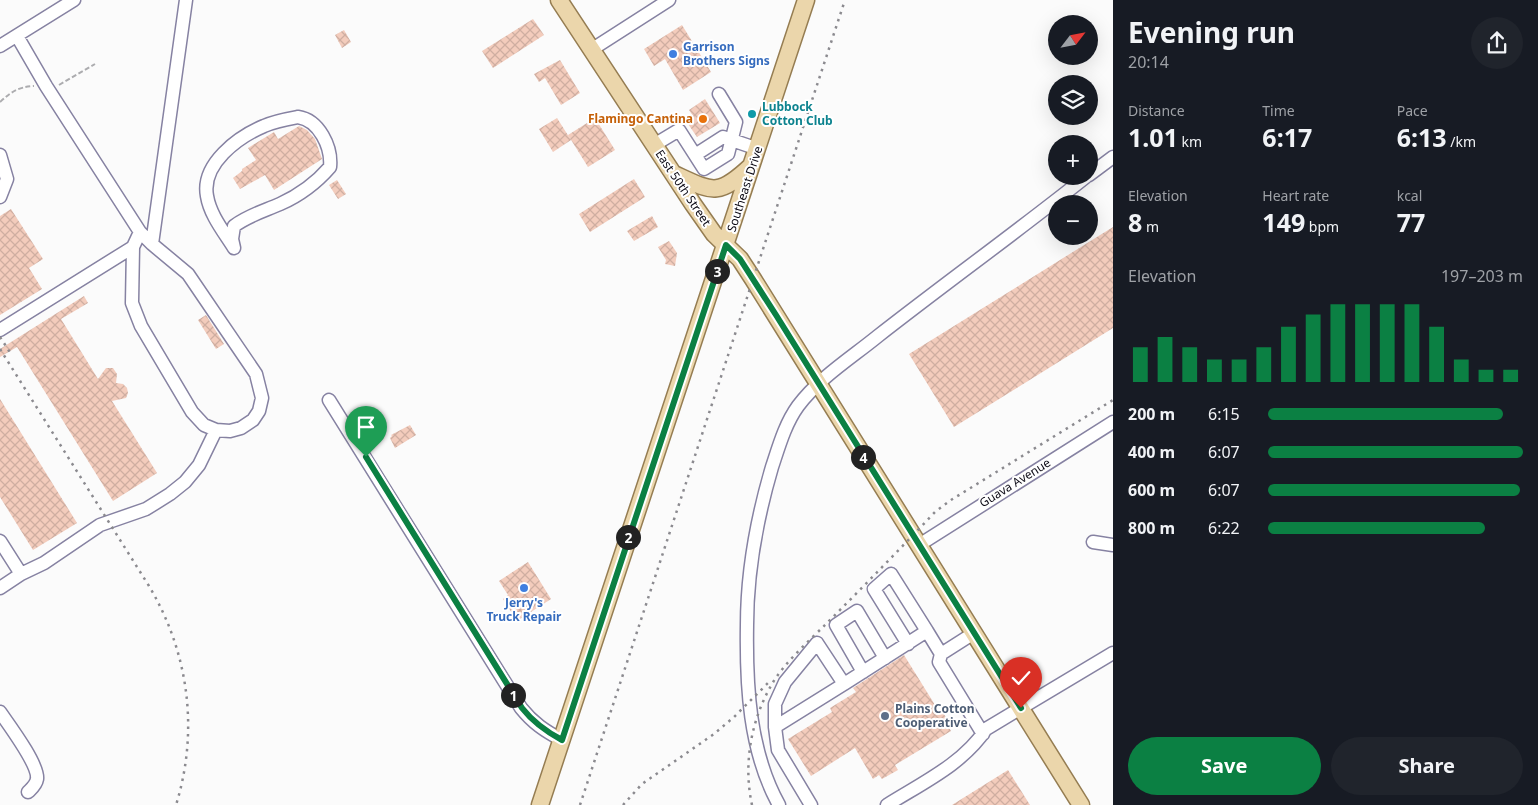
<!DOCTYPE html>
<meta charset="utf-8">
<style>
:root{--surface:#171b24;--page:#20242c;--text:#f1f3f6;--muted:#9ea1a6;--accent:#0b8043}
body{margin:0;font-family:"Noto Sans",sans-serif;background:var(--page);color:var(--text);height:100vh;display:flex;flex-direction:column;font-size:19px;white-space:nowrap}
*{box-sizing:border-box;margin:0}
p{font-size:16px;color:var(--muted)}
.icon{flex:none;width:28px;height:28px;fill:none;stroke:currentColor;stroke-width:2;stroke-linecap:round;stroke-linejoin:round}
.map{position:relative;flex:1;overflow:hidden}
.panel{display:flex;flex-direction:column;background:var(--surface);width:425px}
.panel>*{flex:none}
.needle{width:32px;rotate:58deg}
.controls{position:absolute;left:1048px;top:15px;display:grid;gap:10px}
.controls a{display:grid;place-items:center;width:50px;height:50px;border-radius:50%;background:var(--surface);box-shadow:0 5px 20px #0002;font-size:25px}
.pin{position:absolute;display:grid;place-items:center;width:42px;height:42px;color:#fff;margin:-51px -21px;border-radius:50% 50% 50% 0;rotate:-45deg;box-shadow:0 0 5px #0007}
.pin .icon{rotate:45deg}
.km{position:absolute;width:25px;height:25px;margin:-12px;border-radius:50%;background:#222;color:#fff;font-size:14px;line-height:25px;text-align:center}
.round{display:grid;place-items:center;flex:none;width:52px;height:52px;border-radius:26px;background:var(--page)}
.overview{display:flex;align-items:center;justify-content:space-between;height:85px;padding:0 15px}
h1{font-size:28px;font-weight:700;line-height:38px}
.stats{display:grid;grid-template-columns:repeat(3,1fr);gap:8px;height:85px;padding:5px 15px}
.stats div{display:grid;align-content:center}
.stats b{font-size:25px;font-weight:700}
.stats small{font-size:14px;font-weight:400}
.stats p{font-size:14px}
.chart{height:140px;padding:10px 15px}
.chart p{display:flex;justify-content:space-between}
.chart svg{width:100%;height:90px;margin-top:5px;stroke:var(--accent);stroke-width:6}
.cta{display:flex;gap:10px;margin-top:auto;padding:10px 15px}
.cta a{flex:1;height:58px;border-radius:30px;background:var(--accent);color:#fff;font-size:20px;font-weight:700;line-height:58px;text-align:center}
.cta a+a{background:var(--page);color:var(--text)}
ul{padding:0 15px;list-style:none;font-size:16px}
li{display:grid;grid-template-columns:80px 60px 1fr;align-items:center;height:38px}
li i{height:12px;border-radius:6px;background:var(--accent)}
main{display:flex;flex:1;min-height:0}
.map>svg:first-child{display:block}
</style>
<main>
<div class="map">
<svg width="1113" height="805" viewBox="0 0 1113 805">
<defs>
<pattern id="building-cross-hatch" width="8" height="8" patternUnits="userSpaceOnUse" patternTransform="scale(1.25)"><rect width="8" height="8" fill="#f3ccbc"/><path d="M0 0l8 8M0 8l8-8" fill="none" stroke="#cfaea1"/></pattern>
</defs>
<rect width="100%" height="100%" fill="#fbfbfb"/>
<path fill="url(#building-cross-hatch)" d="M 533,19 L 544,35 L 493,68 L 482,51 Z
M 682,25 L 711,72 L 683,90 L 665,59 L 654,66 L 644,49 Z
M 344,30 L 351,42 L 342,48 L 335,35 Z
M 560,60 L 580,93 L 561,105 L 545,78 L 539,82 L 534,74 Z
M 705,99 L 720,123 L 697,137 L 686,121 L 693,116 L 689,110 Z
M 557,118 L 571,140 L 553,152 L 539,129 Z
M 595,118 L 615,150 L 588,167 L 568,135 Z
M 299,126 L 307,130 L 315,139 L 322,159 L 274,190 L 265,175 L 240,189 L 233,178 L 242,171 L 242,169 L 256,160 L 248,148 L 274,132 L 278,139 Z
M 634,179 L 645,197 L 590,232 L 579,214 Z
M 337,180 L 346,194 L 338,199 L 329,185 Z
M 11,209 L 43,259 L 29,268 L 42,289 L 0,315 L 0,216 Z
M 652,216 L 658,227 L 634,241 L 627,231 Z
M 1113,227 L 1113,328 L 954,427 L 909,354 Z
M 669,241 L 677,253 L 675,266 L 665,264 L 666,260 L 658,247 Z
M 84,296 L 88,303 L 61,319 L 98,379 L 106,368 L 113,368 L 117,374 L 116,383 L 123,384 L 127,388 L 128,393 L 126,398 L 112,401 L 157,473 L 113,501 L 17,347 L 0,357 L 0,349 Z
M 206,315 L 224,344 L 216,349 L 198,320 Z
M 0,399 L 77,523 L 33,550 L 0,497 Z
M 410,425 L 416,435 L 395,448 L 390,438 L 392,436 L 391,435 Z
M 528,562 L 551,599 L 517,621 L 503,599 L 508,595 L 499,581 Z
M 904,655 L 940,713 L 942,711 L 947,719 L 945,721 L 951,731 L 895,765 L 898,770 L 882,779 L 879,775 L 873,779 L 855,748 L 811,776 L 788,739 L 832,712 L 830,708 L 856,692 L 853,688 Z
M 1008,770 L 1030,805 L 952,805 Z"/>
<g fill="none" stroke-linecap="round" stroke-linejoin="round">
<defs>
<path id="minor" d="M 17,36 L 46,86 L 140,232 L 133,247 L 132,303 L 141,326 L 192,412 L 204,425 L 216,430 L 230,431 L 241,428 L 253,420 L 259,411 L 262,398 L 256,374 L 188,274 L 152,244 L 140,232
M 0,46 L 74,0
M 591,50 L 669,0
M 298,117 C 319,120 332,147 330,167 C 317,182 298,196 280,204 C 264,211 249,215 234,226 L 232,239 L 234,248 C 224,232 210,215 207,196 C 201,164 238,137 264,126 C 275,121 287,119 298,117 Z
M 654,145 L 679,130 L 704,169 L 728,154 L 736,122 L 719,94
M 0,155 L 7,179 L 0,197
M 695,155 L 723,137 L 758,149
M 1089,175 L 1113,157
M 152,244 L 186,0
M 0,330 L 133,247
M 329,400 L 521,708 C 533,723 545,731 562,740
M 0,541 L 21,574
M 1093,542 L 1113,545
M 919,545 L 1113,422
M 0,588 L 21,574 L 44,563 L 100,525 L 146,509 L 170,494 L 185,482 L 199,465 L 216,430
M 908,644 L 874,589 L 891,574 L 927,631
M 941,654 L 939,662 L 983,734
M 863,672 L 836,625 L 857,611 L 885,658
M 0,712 C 9,725 39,765 37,779 C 36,785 32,788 28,792
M 775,727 L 844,684
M 779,805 C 749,751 746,685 747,625 C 747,572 757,518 772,467 C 779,446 785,424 798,406 C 819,378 851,358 878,336 C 947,282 1018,231 1087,176
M 811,805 L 778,750 L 775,727 L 775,704 L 785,682 L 817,643 L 844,684 L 927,631 L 941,654 L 974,633
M 887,805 C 922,783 963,764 986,729 L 1113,653"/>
<path id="major" d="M 559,0 L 693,204 L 714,234 L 740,259 L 753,279 L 1081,805
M 674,174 C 713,192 718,197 751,166
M 540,805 L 806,0"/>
</defs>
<use href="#minor" stroke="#8682a2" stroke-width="15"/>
<use href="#major" stroke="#957d52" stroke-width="19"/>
<path stroke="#acacaf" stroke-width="2" stroke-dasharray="5 2.5" stroke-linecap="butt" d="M 59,85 L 95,64
M 0,102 C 11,92 18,87 34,86"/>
<use href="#minor" stroke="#fff" stroke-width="12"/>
<use href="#major" stroke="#ebd6ab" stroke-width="16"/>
<path stroke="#8b8a8f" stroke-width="2.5" stroke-dasharray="2.5 5" stroke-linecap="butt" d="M 0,337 L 11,354
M 0,349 L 149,586 C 189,653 199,731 176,805
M 580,805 L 845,0
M 623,805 L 642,784 L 714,734 L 734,717 L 769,682
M 752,805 C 743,764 751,720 772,684 C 784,663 809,641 826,624 C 863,587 899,550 935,512 L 951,500 L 1113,400"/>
</g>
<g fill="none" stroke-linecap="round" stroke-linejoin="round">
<defs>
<path id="route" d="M 366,457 L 522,708 C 533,722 545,731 562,740 L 726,245 L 740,259 L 776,315 L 1021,708"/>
</defs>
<use href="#route" stroke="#fff" stroke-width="10"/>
<use href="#route" stroke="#0b8043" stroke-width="6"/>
</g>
<g fill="#3f7fe0" stroke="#fff" stroke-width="2">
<circle cx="673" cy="54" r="5"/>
<circle cx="524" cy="588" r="5"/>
</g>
<circle fill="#0f9aa8" stroke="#fff" stroke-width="2" cx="752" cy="114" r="5"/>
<circle fill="#e8710a" stroke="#fff" stroke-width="2" cx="703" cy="119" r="5"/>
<circle fill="#5c6f8a" stroke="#fff" stroke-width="2" cx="885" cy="716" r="5"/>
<g text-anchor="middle" stroke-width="4" stroke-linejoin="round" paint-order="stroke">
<g font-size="12" font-weight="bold" fill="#366cbe" stroke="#fff" text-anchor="start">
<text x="683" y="51">Garrison<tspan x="683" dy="14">Brothers Signs</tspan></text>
<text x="524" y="607" text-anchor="middle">Jerry's<tspan x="524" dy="14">Truck Repair</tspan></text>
</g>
<g font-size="12" font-weight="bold" fill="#0d838f" stroke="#fff" text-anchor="start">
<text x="762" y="111">Lubbock<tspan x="762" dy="14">Cotton Club</tspan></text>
</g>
<g font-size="12" font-weight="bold" fill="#c56008" stroke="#fff" text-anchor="end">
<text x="693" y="123">Flamingo Cantina</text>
</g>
<g font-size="12" fill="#0d0b16" stroke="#fff">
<text transform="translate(683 188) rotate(56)" y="4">East 50th Street</text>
<text transform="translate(745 189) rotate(-72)" y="4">Southeast Drive</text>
<text transform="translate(1015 483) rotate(-32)" y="4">Guava Avenue</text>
</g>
<g font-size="12" font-weight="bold" fill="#4e5e75" stroke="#fff" text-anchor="start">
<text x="895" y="713">Plains Cotton<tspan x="895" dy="14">Cooperative</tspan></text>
</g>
</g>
</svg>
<div class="controls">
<a><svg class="needle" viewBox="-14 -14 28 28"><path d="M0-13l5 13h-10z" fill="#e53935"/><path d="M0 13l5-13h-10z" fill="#9ea1a6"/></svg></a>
<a><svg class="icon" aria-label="layers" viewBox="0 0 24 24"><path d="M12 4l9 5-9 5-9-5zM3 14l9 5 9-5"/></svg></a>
<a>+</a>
<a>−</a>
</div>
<div class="pin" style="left:366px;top:457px;background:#1e9e55"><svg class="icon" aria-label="arrive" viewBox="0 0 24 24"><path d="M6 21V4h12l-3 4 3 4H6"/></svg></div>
<div class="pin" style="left:1021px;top:708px;background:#d93025"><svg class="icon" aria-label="check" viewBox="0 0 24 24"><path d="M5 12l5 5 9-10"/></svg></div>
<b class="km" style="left:513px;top:695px">1</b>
<b class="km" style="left:628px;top:537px">2</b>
<b class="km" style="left:717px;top:271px">3</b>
<b class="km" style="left:863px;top:457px">4</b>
</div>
<section class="panel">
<div class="overview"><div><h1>Evening run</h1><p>20:14</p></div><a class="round"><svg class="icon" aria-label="share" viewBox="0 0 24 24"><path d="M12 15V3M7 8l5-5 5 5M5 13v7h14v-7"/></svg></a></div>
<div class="stats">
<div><p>Distance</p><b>1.01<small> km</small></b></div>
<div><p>Time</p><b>6:17</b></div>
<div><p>Pace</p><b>6:13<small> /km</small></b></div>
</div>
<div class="stats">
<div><p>Elevation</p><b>8<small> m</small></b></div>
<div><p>Heart rate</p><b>149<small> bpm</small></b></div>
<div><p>kcal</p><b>77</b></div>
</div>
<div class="chart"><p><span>Elevation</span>197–203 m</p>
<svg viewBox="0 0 160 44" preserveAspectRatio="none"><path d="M5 44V27M15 44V22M25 44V27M35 44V33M45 44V33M55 44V27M65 44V17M75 44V11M85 44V6M95 44V6M105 44V6M115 44V6M125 44V17M135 44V33M145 44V38M155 44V38"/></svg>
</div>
<ul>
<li><b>200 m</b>6:15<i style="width:92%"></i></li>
<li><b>400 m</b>6:07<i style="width:100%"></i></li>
<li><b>600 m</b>6:07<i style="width:99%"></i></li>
<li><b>800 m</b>6:22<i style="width:85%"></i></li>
</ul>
<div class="cta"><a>Save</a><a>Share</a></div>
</section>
</main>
